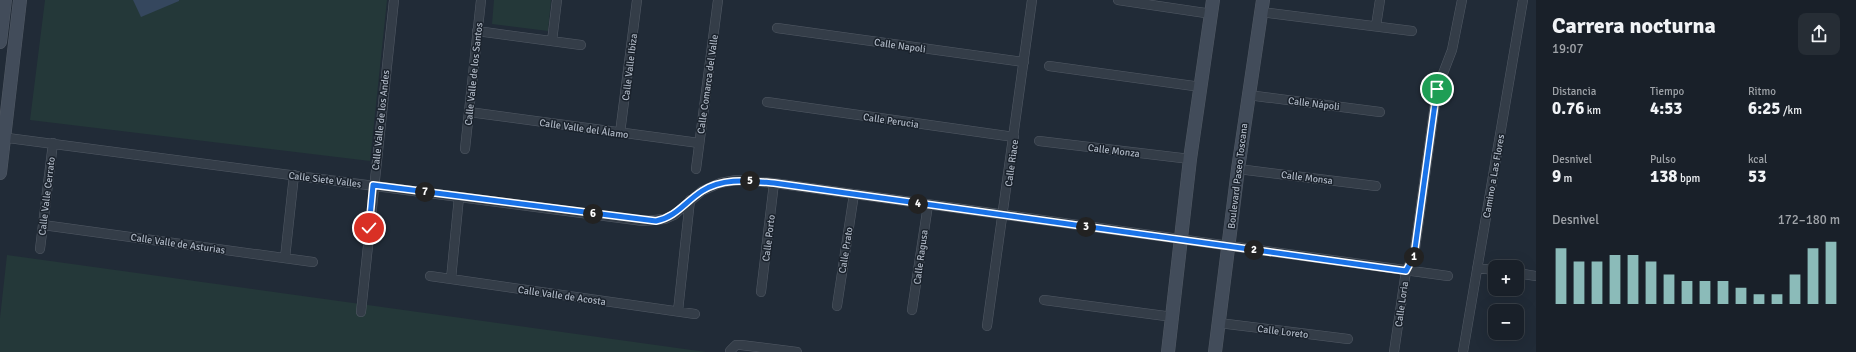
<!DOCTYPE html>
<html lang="es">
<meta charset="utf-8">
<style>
:root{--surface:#192029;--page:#262d35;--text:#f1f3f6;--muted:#9fa3a8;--line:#373e46;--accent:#8bbbb9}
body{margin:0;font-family:Signika,sans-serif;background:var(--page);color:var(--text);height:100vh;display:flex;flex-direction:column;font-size:15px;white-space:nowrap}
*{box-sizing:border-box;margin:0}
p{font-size:13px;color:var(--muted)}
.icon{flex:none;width:22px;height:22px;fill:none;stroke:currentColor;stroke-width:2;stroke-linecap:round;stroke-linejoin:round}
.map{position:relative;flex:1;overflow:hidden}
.side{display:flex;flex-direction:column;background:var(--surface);width:320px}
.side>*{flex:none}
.buttons{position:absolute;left:1488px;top:260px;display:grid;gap:8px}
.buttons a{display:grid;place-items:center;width:36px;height:36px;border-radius:8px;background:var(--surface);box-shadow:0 4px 16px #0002,0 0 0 1px var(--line);font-size:20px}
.pin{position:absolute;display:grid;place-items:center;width:34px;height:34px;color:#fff;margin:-17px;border:2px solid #fff;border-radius:50%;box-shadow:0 1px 4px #0007}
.km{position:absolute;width:20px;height:20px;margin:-10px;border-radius:50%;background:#222;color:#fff;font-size:11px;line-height:20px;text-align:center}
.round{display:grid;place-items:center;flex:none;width:42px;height:42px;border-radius:8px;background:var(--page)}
.head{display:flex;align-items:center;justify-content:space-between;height:68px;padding:0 16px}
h1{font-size:22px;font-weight:700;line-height:30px}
.figures{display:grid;grid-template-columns:repeat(3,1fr);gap:6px;height:68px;padding:4px 16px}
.figures div{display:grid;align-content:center}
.figures b{font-size:17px;font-weight:700}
.figures small{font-size:11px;font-weight:400}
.figures p{font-size:11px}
.chart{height:112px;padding:8px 16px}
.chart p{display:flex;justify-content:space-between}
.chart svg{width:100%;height:72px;margin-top:4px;stroke:var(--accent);stroke-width:6}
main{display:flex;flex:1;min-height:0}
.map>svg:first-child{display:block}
</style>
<main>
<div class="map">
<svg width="1536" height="352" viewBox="0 0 1536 352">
<rect width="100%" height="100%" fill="#212b37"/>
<path fill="#243839" d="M 45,0 L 387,0 L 370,161 L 30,120 Z
M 494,0 L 551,0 L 548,31 L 492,24 Z
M 7,255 L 706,352 L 0,352 L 0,318 Z"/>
<path fill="#35475e" d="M 133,0 L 179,0 L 179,1 L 141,17 Z"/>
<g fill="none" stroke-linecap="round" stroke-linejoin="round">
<defs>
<path id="street" d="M 1118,0 L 1212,14
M 1261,12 L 1412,31
M 1376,26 L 1380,0
M 777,28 L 1024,62
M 477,31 L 581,45
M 552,41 L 557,0
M 1049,66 L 1201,87
M 1248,95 L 1380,112
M 767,102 L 1014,137
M 469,112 L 699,143
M 620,133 L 637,0
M 0,137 L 643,221 L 665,219 L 674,215 L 702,191 L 720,183 L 736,180 L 774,183 L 1448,276
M 1039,141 L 1190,159
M 465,149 L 481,0
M 696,169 L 718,0
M 1238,169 L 1376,186
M 43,225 L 313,262
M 40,249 L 53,143
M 285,258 L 294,175
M 1477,268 L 1495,270
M 1517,273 L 1536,276
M 430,276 L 695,314
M 451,279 L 459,197
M 761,292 L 774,183
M 1044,300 L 1173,317
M 837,306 L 854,194
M 912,310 L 928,205
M 678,311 L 690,200
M 361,312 L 394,0
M 1219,323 L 1348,339
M 987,326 L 1032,0
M 730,351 L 736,345 L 741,345 L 797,352
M 1394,352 L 1406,271 L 1414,256 L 1437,89 L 1452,50 L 1462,0
M 1463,352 L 1523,0"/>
<path id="secondary" d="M 0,42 L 5,0
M 0,173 L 20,0
M 1168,352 L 1190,159 L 1213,0
M 1215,352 L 1238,169 L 1263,0"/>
</defs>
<use href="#street" stroke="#525a65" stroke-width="10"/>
<use href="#secondary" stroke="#525a65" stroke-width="14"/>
<use href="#street" stroke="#343d48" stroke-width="9"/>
<use href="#secondary" stroke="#424c5a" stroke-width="13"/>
</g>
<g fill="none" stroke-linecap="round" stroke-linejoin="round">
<defs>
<path id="route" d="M 369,228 L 373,185 L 656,221 C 676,217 685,202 702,191 C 724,177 749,181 774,183 L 1406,271 L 1414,256 L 1437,89"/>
</defs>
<use href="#route" stroke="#fff" stroke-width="8"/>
<use href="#route" stroke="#1a73e8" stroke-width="5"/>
</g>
<g text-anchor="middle" stroke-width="3" stroke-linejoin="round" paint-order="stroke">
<g font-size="10" fill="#aeb7c4" stroke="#1a222c">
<text transform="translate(900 45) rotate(8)" y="4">Calle Napoli</text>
<text transform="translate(629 67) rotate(-83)" y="4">Calle Valle Ibiza</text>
<text transform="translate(473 74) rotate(-84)" y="4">Calle Valle de los Santos</text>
<text transform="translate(707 84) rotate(-82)" y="4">Calle Comarca del Valle</text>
<text transform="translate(1314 103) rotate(7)" y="4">Calle Nápoli</text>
<text transform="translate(380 120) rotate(-84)" y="4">Calle Valle de los Andes</text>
<text transform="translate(891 120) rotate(8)" y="4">Calle Perucia</text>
<text transform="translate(584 128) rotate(8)" y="4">Calle Valle del Álamo</text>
<text transform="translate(1114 150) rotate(7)" y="4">Calle Monza</text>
<text transform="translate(1011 163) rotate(-82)" y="4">Calle Riace</text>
<text transform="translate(1237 176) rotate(-83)" y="4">Boulevard Paseo Toscana</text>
<text transform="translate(1493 176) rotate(-80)" y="4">Camino a Las Flores</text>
<text transform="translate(1307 177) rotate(7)" y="4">Calle Monsa</text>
<text transform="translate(325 179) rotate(7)" y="4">Calle Siete Valles</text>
<text transform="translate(46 196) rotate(-83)" y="4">Calle Valle Cerrato</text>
<text transform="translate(768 238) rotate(-83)" y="4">Calle Porto</text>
<text transform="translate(178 243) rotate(8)" y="4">Calle Valle de Asturias</text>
<text transform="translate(845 250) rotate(-81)" y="4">Calle Prato</text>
<text transform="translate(920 257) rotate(-82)" y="4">Calle Ragusa</text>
<text transform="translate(562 295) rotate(8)" y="4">Calle Valle de Acosta</text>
<text transform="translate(1401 304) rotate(-82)" y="4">Calle Loria</text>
<text transform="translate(1283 331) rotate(7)" y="4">Calle Loreto</text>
</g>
</g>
</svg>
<div class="buttons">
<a>+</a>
<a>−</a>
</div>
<div class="pin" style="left:1437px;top:89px;background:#1e9e55"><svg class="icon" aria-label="arrive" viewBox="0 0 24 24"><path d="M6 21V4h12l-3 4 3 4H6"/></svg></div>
<div class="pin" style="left:369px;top:228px;background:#d93025"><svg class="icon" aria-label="check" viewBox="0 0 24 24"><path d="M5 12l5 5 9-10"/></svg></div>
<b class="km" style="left:1414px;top:257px">1</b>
<b class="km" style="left:1254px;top:250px">2</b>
<b class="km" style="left:1086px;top:227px">3</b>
<b class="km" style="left:918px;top:204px">4</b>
<b class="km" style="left:750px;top:181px">5</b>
<b class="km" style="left:593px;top:214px">6</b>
<b class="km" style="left:425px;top:192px">7</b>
</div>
<section class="side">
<div class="head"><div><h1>Carrera nocturna</h1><p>19:07</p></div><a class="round"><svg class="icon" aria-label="share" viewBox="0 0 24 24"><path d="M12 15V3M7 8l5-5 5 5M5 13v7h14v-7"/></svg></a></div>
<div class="figures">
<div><p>Distancia</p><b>0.76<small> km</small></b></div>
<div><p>Tiempo</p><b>4:53</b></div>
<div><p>Ritmo</p><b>6:25<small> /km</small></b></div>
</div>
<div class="figures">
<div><p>Desnivel</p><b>9<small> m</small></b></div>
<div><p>Pulso</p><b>138<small> bpm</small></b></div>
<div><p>kcal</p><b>53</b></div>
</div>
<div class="chart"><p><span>Desnivel</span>172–180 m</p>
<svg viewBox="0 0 160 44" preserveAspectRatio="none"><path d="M5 44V10M15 44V18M25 44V18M35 44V14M45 44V14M55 44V18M65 44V26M75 44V30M85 44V30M95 44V30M105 44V34M115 44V38M125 44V38M135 44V26M145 44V10M155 44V6"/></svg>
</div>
</section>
</main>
